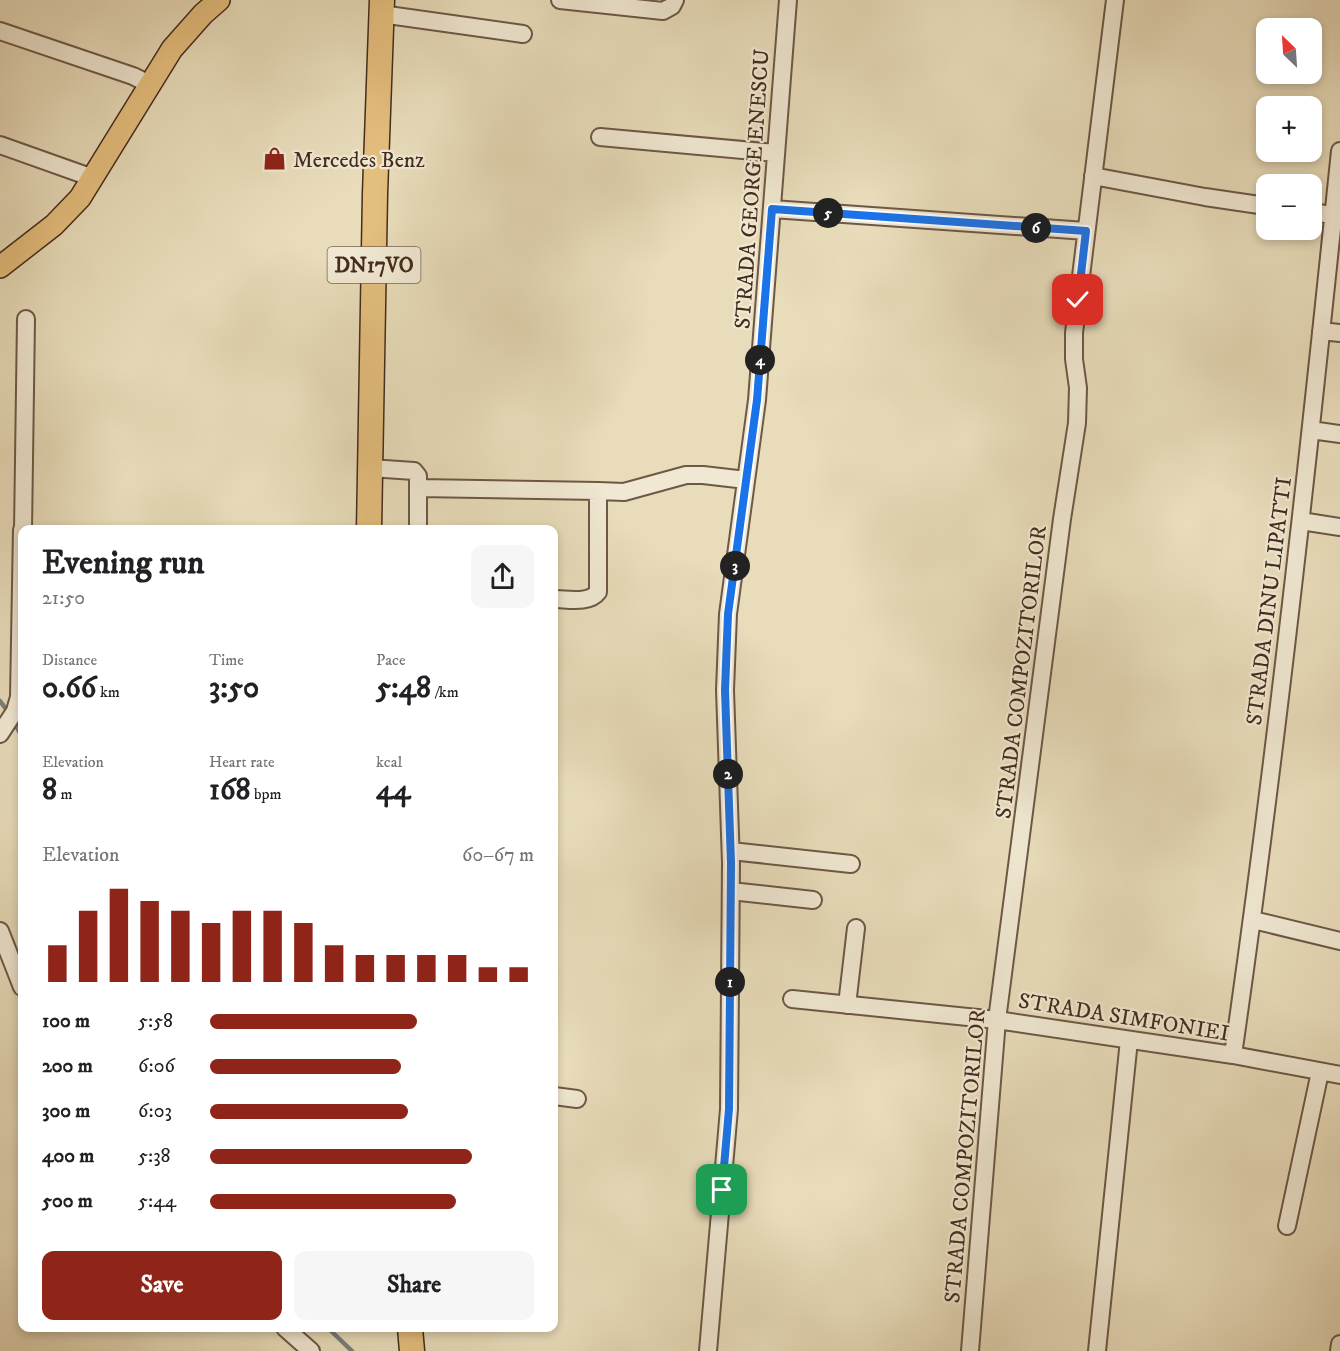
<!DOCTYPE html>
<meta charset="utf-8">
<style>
:root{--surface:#fff;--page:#f6f6f6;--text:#202124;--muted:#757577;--accent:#8f2418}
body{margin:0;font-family:"IM FELL DW Pica",serif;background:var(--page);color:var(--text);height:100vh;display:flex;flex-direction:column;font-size:22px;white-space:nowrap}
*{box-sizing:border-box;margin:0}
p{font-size:20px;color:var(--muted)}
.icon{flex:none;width:33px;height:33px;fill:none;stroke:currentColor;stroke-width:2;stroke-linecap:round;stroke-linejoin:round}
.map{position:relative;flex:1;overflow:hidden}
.sheet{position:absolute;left:18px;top:525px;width:540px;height:807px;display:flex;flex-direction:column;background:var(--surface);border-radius:12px;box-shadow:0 3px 9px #0003}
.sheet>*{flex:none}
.needle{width:39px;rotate:335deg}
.controls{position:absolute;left:1256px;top:18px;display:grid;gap:12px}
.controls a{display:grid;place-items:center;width:66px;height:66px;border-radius:12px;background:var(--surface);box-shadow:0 3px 9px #0003;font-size:30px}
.pin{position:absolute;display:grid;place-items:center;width:51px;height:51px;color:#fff;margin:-26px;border-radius:12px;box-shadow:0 3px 9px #0006}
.km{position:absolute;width:30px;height:30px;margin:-15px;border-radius:50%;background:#222;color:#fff;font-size:16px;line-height:30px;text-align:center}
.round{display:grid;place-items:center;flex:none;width:63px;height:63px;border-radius:12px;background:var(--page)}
.headline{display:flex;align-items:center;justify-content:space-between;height:102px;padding:0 24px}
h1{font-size:33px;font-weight:800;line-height:45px}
.metrics{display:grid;grid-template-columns:repeat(3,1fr);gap:9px;height:102px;padding:6px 24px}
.metrics div{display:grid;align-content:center}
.metrics b{font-size:30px;font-weight:800}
.metrics small{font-size:16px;font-weight:400}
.metrics p{font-size:16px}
.chart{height:168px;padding:12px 24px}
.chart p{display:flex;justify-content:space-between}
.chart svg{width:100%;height:108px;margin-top:6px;stroke:var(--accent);stroke-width:6}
.primary-button{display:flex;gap:12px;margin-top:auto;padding:12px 24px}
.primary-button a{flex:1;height:69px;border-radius:12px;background:var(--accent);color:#fff;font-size:24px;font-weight:800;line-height:69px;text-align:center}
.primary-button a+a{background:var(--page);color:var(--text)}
ul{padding:0 24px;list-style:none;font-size:20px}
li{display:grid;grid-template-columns:96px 72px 1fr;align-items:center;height:45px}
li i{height:15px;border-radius:8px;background:var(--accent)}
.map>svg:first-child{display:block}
</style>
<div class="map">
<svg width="1340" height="1351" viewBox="0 0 1340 1351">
<rect width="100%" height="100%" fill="#e8dcba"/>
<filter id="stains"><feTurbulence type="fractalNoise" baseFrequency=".00333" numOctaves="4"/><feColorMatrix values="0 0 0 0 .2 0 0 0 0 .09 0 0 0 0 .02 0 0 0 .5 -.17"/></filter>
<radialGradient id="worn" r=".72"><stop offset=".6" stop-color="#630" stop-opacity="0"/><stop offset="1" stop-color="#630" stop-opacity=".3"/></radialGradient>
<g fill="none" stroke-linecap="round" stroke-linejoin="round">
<path stroke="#78817b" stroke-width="4.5" d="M 0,701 L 9,713
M 13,720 L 22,737
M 328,1328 L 352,1351"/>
<defs>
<path id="minor" d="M 560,0 L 663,11 L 672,6 L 675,0
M 381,14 L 523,34
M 0,31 L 133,76 L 149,84
M 600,137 L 776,153
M 0,145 L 93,178
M 1093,176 L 1205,197 L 1266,206
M 772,209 L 1086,231
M 1311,212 L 1340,216
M 1321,331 L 1340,333
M 1311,430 L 1340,434
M 370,468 L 414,471 L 418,476 L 418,530
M 419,488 L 598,491 L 598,592 C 589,604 567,599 554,599
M 598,491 L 624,492 L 686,475 L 703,475 L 746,480
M 1301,521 L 1340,527
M 23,530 L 26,319
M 0,734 L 15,711 L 19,697 L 22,530
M 731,851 L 851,864
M 731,891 L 813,900
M 1253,920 L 1340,941
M 0,931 L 22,987
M 792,999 L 997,1020 L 1233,1055 L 1340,1075
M 847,1005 L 856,928
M 1233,1055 C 1276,755 1309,453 1340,151
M 554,1096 L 577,1099
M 1287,1226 L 1320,1072
M 285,1328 L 311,1351
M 708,1351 L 729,1109 L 731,863 L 725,690 L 728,614 L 757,400 L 788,0
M 970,1351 L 997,1020 L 1062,519 L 1077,423 L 1078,388 L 1074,359 L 1074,333 L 1115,0
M 1097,1351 L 1129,1040
M 1339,1351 L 1340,1344"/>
<path id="major" d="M 0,267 L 54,225 L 80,198 L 172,49 L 203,14 L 219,0"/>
<path id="highway" d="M 369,530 L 375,194 L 382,0
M 410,1328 L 412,1351"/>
</defs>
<use href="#minor" stroke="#6d5845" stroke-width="20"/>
<use href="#major" stroke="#442c1e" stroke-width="24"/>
<use href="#highway" stroke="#442c1e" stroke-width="27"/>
<use href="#minor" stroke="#f0e8d2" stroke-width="16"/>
<use href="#major" stroke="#e4be7d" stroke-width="21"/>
<use href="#highway" stroke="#e4be7d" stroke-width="24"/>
</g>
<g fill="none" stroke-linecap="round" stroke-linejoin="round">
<defs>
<path id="route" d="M 722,1190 L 729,1109 L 731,863 L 725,690 L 728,614 L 757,400 L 772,209 L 1086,231 L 1078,300"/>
</defs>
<use href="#route" stroke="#fff" stroke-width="12"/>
<use href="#route" stroke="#1a73e8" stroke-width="8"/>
</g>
<defs>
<symbol id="shop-bare" viewBox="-9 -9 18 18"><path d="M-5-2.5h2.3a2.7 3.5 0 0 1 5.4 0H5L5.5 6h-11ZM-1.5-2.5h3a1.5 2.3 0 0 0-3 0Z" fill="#8f2418" stroke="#f0e8d2" stroke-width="2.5" paint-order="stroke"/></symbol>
</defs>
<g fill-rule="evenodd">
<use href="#shop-bare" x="258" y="142" width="33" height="33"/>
</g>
<g text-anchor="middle" stroke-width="4.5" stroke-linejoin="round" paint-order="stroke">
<rect fill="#f0e8d2" stroke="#786454" stroke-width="1.5" x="327.5" y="247" width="93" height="36" rx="4.5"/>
<g font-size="21" font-weight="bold" fill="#442c1e">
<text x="374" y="272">DN17VO</text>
</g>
<g font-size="22" fill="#442c1e" stroke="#f0e8d2" text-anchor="start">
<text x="293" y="167">Mercedes Benz</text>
</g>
<g font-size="22" fill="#442c1e" stroke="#f0e8d2">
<text transform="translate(751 189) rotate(-86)" y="8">STRADA GEORGE ENESCU</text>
<text transform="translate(1268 601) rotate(-83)" y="8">STRADA DINU LIPATTI</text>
<text transform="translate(1020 672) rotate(-83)" y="8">STRADA COMPOZITORILOR</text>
<text transform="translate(1124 1016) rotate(9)" y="8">STRADA SIMFONIEI</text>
<text transform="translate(964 1156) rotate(-85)" y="8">STRADA COMPOZITORILOR</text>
</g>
</g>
<rect width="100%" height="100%" filter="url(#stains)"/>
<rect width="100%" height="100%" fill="url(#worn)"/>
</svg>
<div class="controls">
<a><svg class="needle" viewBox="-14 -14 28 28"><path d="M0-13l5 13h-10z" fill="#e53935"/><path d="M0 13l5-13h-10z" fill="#757577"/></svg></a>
<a>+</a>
<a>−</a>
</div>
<div class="pin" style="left:722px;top:1190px;background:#1e9e55"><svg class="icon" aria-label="arrive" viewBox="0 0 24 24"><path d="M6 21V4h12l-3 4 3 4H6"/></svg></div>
<div class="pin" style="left:1078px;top:300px;background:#d93025"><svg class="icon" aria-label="check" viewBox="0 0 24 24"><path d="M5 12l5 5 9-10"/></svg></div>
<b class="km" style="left:730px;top:982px">1</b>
<b class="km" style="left:728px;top:774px">2</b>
<b class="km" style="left:735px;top:566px">3</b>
<b class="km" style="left:760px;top:360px">4</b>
<b class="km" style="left:828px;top:213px">5</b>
<b class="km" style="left:1036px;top:228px">6</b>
<section class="sheet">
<div class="headline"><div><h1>Evening run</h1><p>21:50</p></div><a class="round"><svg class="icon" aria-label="share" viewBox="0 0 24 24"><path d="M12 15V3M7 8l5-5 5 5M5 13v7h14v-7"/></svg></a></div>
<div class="metrics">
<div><p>Distance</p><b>0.66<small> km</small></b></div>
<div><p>Time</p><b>3:50</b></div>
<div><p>Pace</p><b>5:48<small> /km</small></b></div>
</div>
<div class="metrics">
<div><p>Elevation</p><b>8<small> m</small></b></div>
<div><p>Heart rate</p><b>168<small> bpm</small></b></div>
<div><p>kcal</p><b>44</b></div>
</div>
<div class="chart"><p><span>Elevation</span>60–67 m</p>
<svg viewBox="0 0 160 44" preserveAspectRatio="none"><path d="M5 44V29M15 44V15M25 44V6M35 44V11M45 44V15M55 44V20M65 44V15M75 44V15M85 44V20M95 44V29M105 44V33M115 44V33M125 44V33M135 44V33M145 44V38M155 44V38"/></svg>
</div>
<ul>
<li><b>100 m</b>5:58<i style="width:64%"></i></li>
<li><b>200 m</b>6:06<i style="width:59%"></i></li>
<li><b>300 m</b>6:03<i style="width:61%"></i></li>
<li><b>400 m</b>5:38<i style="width:81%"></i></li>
<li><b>500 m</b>5:44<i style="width:76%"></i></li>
</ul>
<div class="primary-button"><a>Save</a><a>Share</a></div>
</section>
</div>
